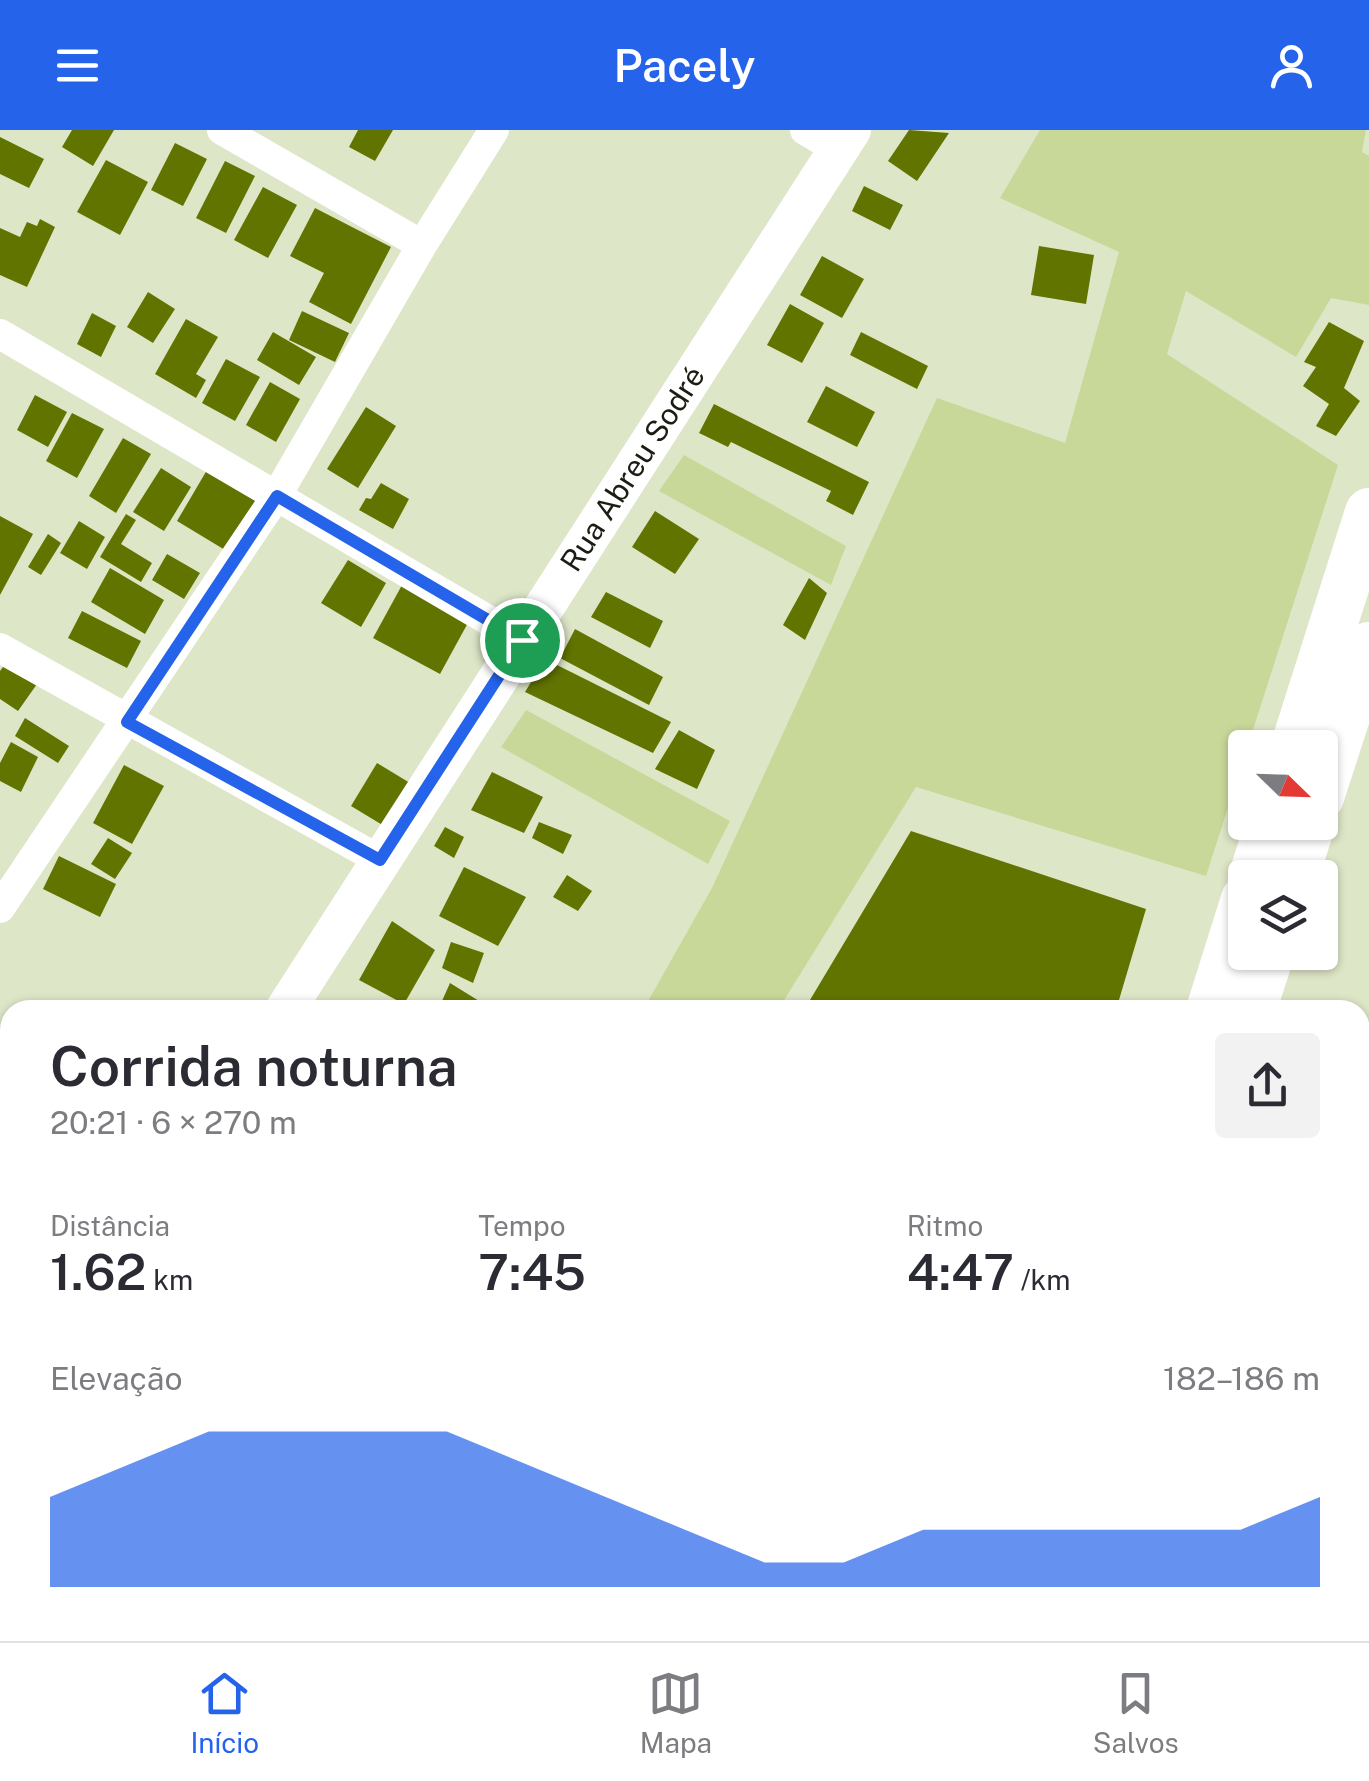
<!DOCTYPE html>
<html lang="pt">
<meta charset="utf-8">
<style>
:root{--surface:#fff;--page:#f2f2f3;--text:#2b2b33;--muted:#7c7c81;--line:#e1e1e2;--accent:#2563eb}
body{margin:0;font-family:"Public Sans",sans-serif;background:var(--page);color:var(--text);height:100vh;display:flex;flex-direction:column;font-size:38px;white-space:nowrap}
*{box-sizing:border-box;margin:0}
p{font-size:32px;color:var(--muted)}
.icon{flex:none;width:55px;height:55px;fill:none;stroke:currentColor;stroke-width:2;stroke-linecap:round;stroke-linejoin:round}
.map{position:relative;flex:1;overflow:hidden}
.drawer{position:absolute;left:0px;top:870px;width:1370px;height:642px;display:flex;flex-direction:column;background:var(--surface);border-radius:30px 30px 0 0;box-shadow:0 2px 8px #0004}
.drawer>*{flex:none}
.needle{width:65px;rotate:113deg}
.tools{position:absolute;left:1228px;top:600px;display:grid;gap:20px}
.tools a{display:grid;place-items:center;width:110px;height:110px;border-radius:10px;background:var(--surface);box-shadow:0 2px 8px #0004;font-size:50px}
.pin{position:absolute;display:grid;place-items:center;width:85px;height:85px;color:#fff;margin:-42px;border:5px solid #fff;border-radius:50%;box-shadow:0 2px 10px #0007}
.round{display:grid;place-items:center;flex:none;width:105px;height:105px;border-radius:10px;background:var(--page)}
.overview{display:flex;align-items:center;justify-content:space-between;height:170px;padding:0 50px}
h1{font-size:55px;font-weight:600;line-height:75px}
.figures{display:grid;grid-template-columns:repeat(3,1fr);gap:15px;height:170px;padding:10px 50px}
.figures div{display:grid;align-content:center}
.figures b{font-size:50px;font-weight:600}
.figures small{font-size:28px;font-weight:400}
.figures p{font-size:28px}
.chart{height:280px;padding:20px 50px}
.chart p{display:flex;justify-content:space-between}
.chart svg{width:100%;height:180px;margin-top:10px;fill:var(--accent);opacity:.7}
header{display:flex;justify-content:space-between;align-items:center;height:130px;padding:0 50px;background:var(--accent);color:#fff;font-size:45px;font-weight:600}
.tab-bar{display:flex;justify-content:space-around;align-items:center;height:140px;border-top:2px solid var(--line);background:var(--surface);font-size:28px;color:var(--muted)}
.tab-bar a{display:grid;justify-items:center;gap:5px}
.tab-bar .on{color:var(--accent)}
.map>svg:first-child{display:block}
</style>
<header><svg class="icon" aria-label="menu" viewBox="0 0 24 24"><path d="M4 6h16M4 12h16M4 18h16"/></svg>Pacely<svg class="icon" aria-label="person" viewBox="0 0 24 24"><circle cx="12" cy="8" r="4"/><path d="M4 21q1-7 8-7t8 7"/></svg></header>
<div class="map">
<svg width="1369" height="1511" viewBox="0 0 1369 1511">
<rect width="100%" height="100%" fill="#dee6c8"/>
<path fill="#c8d899" d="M 1040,0 L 1366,0 L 1362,22 L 1369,26 L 1369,175 L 1331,168 L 1296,227 L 1186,161 L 1167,224 L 1338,335 L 1206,746 L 916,657 L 778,880 L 643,880 L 712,758 L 937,268 L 1065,313 L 1119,122 L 1000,68 Z
M 684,325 L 846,416 L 831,455 L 659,361 Z
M 526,580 L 730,691 L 708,734 L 501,617 Z
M 106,1503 L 428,1502 L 428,1503 L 425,1511 L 99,1511 Z
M 477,1503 L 832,1502 L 862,1511 L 474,1511 Z"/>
<path fill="#627400" d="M 72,0 L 114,0 L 93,36 L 62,17 Z
M 358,0 L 393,0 L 375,31 L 349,17 Z
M 909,0 L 949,3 L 917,51 L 888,31 Z
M 0,7 L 44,29 L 29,58 L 0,44 Z
M 175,13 L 207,29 L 183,76 L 151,60 Z
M 106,30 L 148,52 L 120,105 L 77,82 Z
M 225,31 L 255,46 L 226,103 L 196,88 Z
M 864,56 L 903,75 L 890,100 L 852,81 Z
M 263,57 L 297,75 L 268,128 L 234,110 Z
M 315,78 L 391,117 L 351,194 L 309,172 L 324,143 L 290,126 Z
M 40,89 L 55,97 L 27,157 L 0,145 L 0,98 L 20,107 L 27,92 L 37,96 Z
M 1039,116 L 1094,125 L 1086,174 L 1031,165 Z
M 822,126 L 864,149 L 842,188 L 800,165 Z
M 148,162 L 175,179 L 153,213 L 127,197 Z
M 790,174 L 824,193 L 802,233 L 767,215 Z
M 302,181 L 349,203 L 335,232 L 289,210 Z
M 92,183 L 116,196 L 101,227 L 77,214 Z
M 186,189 L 218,207 L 196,244 L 206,250 L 196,268 L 155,244 Z
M 1329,192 L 1364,211 L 1344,258 L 1360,271 L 1336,306 L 1316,296 L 1329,274 L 1303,256 L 1316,237 L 1304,232 Z
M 273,202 L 316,227 L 299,255 L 257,230 Z
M 861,202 L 928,236 L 917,259 L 850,225 Z
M 226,229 L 260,247 L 235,291 L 202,273 Z
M 270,252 L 300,269 L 276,312 L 246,295 Z
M 826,256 L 875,282 L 857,317 L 807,292 Z
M 35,265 L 67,282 L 48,317 L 17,300 Z
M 714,274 L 869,352 L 853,385 L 826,371 L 831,361 L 731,312 L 728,317 L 699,303 Z
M 366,277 L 396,296 L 358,358 L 327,339 Z
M 72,283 L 104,299 L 77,348 L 46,331 Z
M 123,308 L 151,324 L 116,383 L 89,366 Z
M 161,338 L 191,357 L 164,401 L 133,382 Z
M 207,340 L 261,372 L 230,423 L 177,391 Z
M 381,353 L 409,369 L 393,399 L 359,380 L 366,368 L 371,369 Z
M 655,381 L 699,409 L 675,444 L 632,417 Z
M 126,384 L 136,390 L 121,414 L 152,433 L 141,452 L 100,427 Z
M 0,386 L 33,404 L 0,465 Z
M 79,391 L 105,407 L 87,439 L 60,423 Z
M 48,404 L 61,413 L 41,445 L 28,437 Z
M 167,424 L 200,443 L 184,469 L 152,450 Z
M 348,430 L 386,453 L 361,497 L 321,473 Z
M 110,438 L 164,470 L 145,504 L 91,472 Z
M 809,448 L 827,463 L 805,510 L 783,495 Z
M 402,455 L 469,491 L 440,544 L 373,508 Z
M 606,462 L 663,491 L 650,518 L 591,487 Z
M 82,481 L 141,511 L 127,538 L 68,508 Z
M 575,499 L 663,547 L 649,575 L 560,528 Z
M 545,529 L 671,592 L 653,623 L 525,562 Z
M 6,533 L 37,554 L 18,581 L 0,569 L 0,541 Z
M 25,588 L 69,616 L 58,633 L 15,606 Z
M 679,600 L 715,620 L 697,659 L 655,639 Z
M 11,612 L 38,627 L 21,662 L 0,651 L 0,633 Z
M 377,633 L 415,656 L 389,699 L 351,676 Z
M 124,635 L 164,656 L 132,714 L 93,693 Z
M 492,642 L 543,667 L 524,703 L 471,680 Z
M 539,692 L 572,705 L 563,724 L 532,708 Z
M 445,697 L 464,707 L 454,728 L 434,716 Z
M 911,701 L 1146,779 L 1116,880 L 804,880 Z
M 108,708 L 132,723 L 115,749 L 91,734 Z
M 59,726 L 116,754 L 100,787 L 43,759 Z
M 464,737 L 526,767 L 498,816 L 439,786 Z
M 567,745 L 592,761 L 578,781 L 553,767 Z
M 392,791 L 435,820 L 404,874 L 359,850 Z
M 451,812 L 484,823 L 473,853 L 442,838 Z
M 450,853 L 484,874 L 482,880 L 438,880 Z
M 10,891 L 10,942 L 0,936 L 0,909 Z
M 8,1352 L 10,1429 L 0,1436 L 0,1358 Z"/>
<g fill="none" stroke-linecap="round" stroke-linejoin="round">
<path stroke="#fff" stroke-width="30" d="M 222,0 L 422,115
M 805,0 L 839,20
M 0,204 L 522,510
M 0,518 L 380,730
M 0,778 L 277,365 L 422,115 L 494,0
M 0,1130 L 10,1138
M 1360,1256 L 1369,1261
M 441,1511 L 445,1502"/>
<path stroke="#fff" stroke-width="35" d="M 1206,1511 L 1207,1502"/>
<path stroke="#fff" stroke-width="40" d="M 285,880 L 851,0
M 0,1180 L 10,1169"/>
<path stroke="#fff" stroke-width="48" d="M 1294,618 L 1369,382
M 1320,667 L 1369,516
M 1252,748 L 1270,692
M 1294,748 L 1312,692
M 1210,880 L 1245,769
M 1252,880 L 1271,822
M 1006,1511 L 1009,1502
M 1105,1511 L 1106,1502"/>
</g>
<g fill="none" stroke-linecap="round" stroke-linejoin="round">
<defs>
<path id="route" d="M 277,366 L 522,510 L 380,730 L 127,592 Z"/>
</defs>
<use href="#route" stroke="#fff" stroke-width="20"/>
<use href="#route" stroke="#2563eb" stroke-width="12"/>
</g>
<g text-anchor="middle" stroke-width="9" stroke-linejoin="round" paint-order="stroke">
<g font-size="30" fill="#1a1d12" stroke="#fff">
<text transform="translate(633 339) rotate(-57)" y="10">Rua Abreu Sodré</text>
</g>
</g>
</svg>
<div class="tools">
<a><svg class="needle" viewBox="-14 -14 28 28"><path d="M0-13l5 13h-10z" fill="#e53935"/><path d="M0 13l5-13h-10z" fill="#7c7c81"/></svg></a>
<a><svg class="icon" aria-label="layers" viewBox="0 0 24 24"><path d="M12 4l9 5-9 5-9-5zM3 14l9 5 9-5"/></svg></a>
</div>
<div class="pin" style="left:522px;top:510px;background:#1e9e55"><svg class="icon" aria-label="arrive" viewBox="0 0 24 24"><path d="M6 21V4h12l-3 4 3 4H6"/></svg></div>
<section class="drawer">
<div class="overview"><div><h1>Corrida noturna</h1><p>20:21 · 6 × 270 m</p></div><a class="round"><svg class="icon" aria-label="share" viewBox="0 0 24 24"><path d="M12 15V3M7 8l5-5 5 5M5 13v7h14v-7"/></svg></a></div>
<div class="figures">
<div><p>Distância</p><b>1.62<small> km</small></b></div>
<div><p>Tempo</p><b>7:45</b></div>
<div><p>Ritmo</p><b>4:47<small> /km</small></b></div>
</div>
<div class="chart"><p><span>Elevação</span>182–186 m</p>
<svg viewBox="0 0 160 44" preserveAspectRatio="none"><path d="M0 44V22L10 14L20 6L30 6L40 6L50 6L60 14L70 22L80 30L90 38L100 38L110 30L120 30L130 30L140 30L150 30L160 22V44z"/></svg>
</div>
</section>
</div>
<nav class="tab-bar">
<a class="on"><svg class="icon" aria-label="home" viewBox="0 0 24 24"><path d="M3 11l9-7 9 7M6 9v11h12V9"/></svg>Início</a>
<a><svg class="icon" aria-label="map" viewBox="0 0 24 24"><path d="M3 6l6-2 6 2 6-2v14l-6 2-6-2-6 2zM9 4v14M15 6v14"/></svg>Mapa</a>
<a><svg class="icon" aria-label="saved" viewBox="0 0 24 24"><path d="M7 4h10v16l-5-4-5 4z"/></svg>Salvos</a>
</nav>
